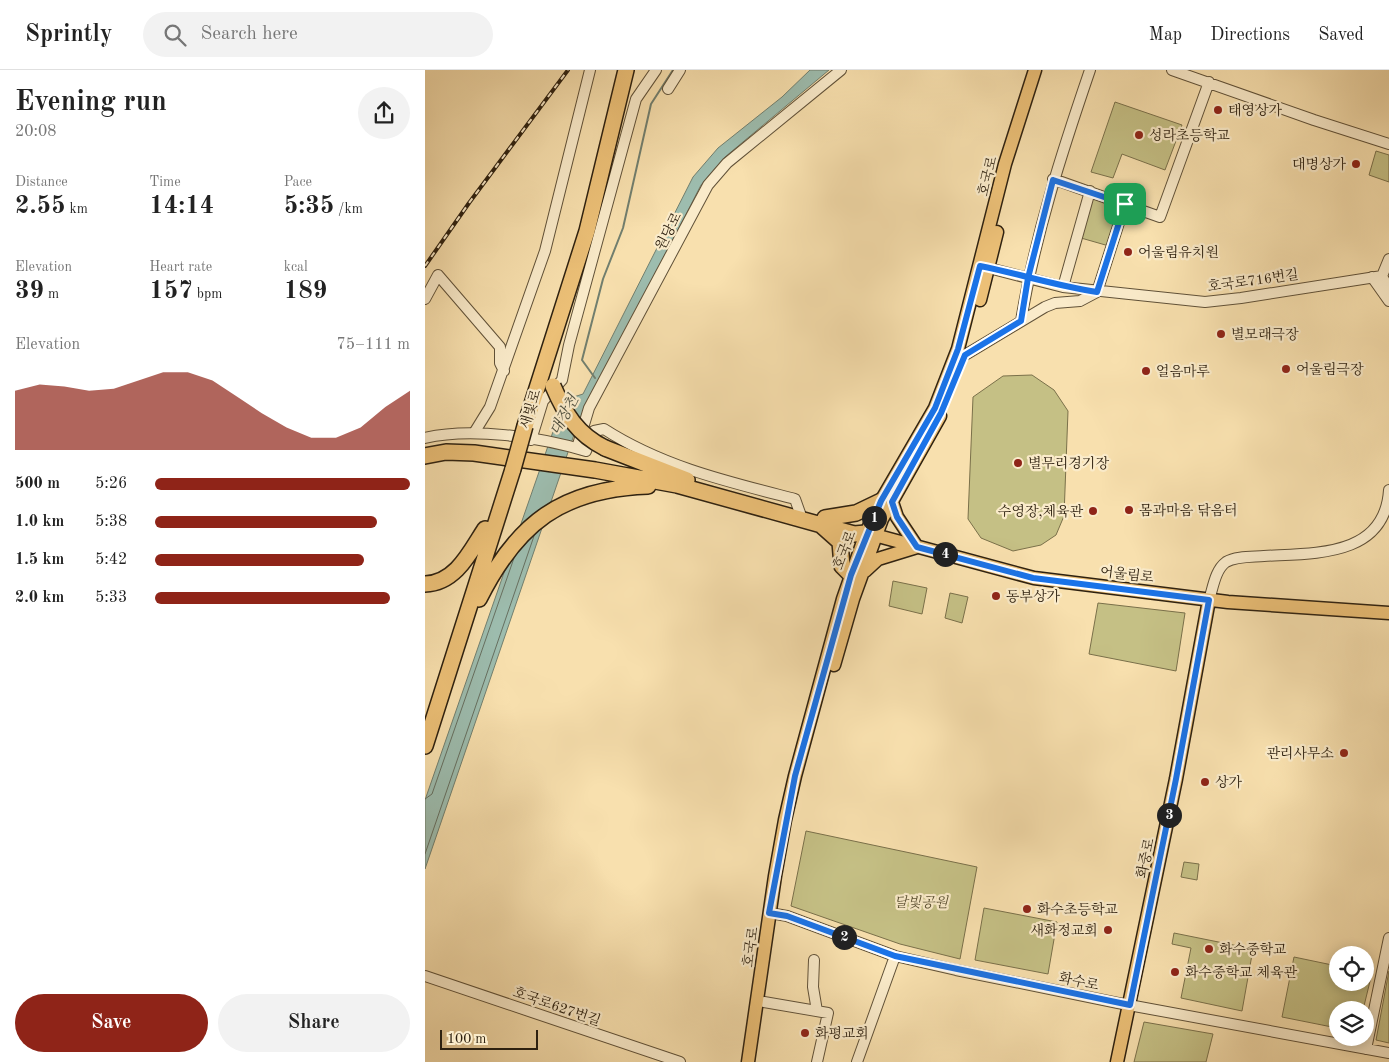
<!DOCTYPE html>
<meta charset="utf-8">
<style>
:root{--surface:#fff;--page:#f2f2f2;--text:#222;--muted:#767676;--line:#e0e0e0;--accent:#8f2418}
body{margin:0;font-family:"Old Standard TT","Noto Serif KR",serif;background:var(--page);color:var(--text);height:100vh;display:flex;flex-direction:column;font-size:19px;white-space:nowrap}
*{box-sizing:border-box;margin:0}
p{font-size:16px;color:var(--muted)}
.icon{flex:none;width:28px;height:28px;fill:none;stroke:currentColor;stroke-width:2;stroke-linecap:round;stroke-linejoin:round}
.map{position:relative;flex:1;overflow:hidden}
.side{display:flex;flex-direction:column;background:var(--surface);width:425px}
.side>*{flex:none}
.fabs{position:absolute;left:904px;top:876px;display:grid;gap:10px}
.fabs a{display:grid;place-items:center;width:45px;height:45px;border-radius:50%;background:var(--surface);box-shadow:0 2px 12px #0003;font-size:25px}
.scale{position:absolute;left:15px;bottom:12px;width:98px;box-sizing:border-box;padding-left:5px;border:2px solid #2e2110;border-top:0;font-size:14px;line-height:18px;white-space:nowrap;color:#2e2110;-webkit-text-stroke:4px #faebca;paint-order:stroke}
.pin{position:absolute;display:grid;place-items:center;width:42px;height:42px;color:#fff;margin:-21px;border-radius:10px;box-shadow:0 2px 8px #0006}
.km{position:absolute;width:25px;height:25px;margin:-12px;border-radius:50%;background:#222;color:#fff;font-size:14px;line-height:25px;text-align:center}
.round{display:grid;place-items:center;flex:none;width:52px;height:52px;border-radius:26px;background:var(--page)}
.overview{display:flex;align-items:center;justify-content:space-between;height:85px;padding:0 15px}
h1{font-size:28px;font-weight:600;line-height:38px}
.figures{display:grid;grid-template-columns:repeat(3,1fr);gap:8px;height:85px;padding:5px 15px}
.figures div{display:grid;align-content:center}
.figures b{font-size:25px;font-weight:600}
.figures small{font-size:14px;font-weight:400}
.figures p{font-size:14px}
.chart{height:140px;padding:10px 15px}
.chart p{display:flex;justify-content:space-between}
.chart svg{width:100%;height:90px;margin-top:5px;fill:var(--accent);opacity:.7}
.cta{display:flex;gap:10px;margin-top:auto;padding:10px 15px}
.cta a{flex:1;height:58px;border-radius:30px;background:var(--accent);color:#fff;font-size:20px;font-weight:600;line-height:58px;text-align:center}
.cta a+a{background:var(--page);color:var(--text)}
ul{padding:0 15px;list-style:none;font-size:16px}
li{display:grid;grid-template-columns:80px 60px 1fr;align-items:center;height:38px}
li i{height:12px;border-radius:6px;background:var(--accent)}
header{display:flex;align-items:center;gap:30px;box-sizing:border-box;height:70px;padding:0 25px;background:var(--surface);border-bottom:1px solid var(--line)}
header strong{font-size:24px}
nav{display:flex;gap:28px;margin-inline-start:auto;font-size:18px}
.search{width:350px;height:45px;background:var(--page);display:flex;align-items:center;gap:12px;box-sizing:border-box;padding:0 18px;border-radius:28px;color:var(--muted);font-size:19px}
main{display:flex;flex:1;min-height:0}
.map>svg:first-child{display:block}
</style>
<header>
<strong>Sprintly</strong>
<div class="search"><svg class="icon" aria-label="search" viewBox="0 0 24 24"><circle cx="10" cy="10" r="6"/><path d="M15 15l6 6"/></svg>Search here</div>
<nav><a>Map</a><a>Directions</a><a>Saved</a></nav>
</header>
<main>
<section class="side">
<div class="overview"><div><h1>Evening run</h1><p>20:08</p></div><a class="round"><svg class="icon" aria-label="share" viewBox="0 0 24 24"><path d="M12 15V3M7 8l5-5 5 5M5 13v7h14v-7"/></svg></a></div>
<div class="figures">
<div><p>Distance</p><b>2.55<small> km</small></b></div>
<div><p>Time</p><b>14:14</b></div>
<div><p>Pace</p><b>5:35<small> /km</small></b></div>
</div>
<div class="figures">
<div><p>Elevation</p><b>39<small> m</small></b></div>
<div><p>Heart rate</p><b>157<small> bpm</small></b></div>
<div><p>kcal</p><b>189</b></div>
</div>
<div class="chart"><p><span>Elevation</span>75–111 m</p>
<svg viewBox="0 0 160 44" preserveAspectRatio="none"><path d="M0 44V15L10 12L20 13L30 15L40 14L50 10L60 6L70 6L80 10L90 18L100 26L110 33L120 38L130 38L140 33L150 23L160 15V44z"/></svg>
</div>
<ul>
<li><b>500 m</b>5:26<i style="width:100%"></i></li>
<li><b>1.0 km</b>5:38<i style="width:87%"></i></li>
<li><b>1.5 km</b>5:42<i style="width:82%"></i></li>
<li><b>2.0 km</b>5:33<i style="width:92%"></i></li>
</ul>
<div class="cta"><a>Save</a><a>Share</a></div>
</section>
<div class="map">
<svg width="964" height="992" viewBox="0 0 964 992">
<rect width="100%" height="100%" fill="#f8e0ae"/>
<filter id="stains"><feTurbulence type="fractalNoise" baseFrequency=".004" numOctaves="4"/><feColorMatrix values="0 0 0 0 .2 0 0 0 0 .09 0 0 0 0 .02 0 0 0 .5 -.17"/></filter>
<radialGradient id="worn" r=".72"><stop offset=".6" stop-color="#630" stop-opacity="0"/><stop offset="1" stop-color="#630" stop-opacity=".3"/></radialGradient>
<path fill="#c5c085" stroke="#7a704a" d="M 690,32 L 757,55 L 740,100 L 697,84 L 688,108 L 666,102 Z
M 951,81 L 964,85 L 964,112 L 944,105 Z
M 667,127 L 696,136 L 684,176 L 656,168 Z
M 607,305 L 629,320 L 643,341 L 639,446 L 631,465 L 616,475 L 588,481 L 556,468 L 543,449 L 548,327 L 578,306 Z
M 468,511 L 502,518 L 497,544 L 464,536 Z
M 525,523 L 543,527 L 537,553 L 520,548 Z
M 673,533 L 760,543 L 751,601 L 664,584 Z
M 381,761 L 552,797 L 535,889 L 475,874 L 366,836 Z
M 759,792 L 774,794 L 772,810 L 756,807 Z
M 559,838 L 632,852 L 623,904 L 550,890 Z
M 749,863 L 828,879 L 817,941 L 756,928 L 766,878 L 747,874 Z
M 869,887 L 912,896 L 912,912 L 940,912 L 940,901 L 947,903 L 938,940 L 912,940 L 912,958 L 857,947 Z
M 964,901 L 964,973 L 951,970 Z
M 719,952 L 788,964 L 781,992 L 709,992 Z"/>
<path fill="#9dbdaf" stroke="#717f6f" d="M 385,0 L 404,0 L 300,87 L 276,115 L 152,356 L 0,799 L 0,730 L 139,330 L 158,324 L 268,107 L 293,78 L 357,27 Z"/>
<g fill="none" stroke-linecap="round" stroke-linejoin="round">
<path stroke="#666f60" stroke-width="1" d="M 0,729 L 7,724 L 89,488
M 0,784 L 109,466"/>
<path stroke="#717f6f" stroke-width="2" d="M 170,308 L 157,290 L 178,209 L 198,158 L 226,34 L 248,0"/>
<defs>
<path id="minor" d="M 747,0 L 889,50 L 964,74
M 243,19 L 255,0
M 628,109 L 735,147 L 784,12
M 556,196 L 638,217 L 780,232 L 816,228 L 957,206
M 957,206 L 964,189
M 957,206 L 964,219
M 947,207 L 964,231
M 638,217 L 665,121
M 672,222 L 700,134
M 0,229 L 13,205 L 75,277 L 75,293 L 79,301
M 596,251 C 610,165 637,82 665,0
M 540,285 L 620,237 L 630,233 L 655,231 L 672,222
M 49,363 L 65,337 L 120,181 L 165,0
M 0,368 C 45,357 116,367 161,381 L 169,361 L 179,359 C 238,397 304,412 370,429 L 375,443
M 106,370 L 118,331 L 137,310 L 144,275 L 211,29 L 231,0
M 152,378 L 164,338 L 283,115 L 302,93 L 416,0
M 784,530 C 788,518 790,500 801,492 C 811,486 828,487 839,486 C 890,483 960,487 964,420
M 345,843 L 362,846 L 470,886 L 531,900 L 693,933 L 964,983
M 389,890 L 388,917 L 392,941
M 0,906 L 255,992
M 339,932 L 403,943 L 392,992
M 941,979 L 964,868
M 432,992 L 470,886"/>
<path id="major" d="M 555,230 L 572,162
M 442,463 L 609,508 L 803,532 L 964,543
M 440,501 L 453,489 L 492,477 L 472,447 L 467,432
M 409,595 L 428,529 L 457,449 L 515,346
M 323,992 L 350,806 L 360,750 L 370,706 L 418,529 L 441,463 L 456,431 L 510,338 L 533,279 L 580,94 L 610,0
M 692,992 L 751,709 L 784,530"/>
<path id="highway" d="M 100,356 L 162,161 L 201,0
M 180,378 L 262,410
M 0,386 L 21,382 L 49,383 L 170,400 L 252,415 L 429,464 L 441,463
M 400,448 L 431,443 L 456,431
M 397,456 L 415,472 L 417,496 L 426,505
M 0,514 C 31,513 45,482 60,459
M 54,529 C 92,453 137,419 223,416
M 0,676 L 88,399"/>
</defs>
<use href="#minor" stroke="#605138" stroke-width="12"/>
<use href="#major" stroke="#2e2110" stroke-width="15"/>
<use href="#highway" stroke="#2e2110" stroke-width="18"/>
<use href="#minor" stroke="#faebca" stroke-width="10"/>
<use href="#major" stroke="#ecc077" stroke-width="12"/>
<use href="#highway" stroke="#ecc077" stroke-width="15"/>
<defs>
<path id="rail" d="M 0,196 L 44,133 L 143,0"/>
</defs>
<use href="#rail" stroke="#2e2110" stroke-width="4"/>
<use href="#rail" stroke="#faebca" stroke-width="2" stroke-dasharray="5.5" stroke-linecap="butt"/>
<defs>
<path id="highway-bridge" d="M 128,316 C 140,344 152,364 180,378
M 88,399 L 100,356"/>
</defs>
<use href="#highway-bridge" stroke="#2e2110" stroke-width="18" stroke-linecap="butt"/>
<use href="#highway-bridge" stroke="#ecc077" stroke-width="15"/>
</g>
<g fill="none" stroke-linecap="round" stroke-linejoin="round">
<defs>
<path id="route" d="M 700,134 L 672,222 C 632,216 595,204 555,196 L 533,279 L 510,338 L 456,431 L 426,505 L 370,706 L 344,843 L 362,846 L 470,886 L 705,935 L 751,709 L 784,530 L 608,508 L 492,477 L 472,447 L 467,432 L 516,343 L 540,285 L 596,251 L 603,208 L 628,110 L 700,134"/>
</defs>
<use href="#route" stroke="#fff" stroke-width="10"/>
<use href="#route" stroke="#1a73e8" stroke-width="6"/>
</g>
<g fill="#8f2418" stroke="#faebca" stroke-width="2">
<circle cx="793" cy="40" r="5"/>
<circle cx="714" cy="65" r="5"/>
<circle cx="931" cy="94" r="5"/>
<circle cx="703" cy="182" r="5"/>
<circle cx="796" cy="264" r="5"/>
<circle cx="861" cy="299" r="5"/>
<circle cx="721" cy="301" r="5"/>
<circle cx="593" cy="393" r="5"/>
<circle cx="704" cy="440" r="5"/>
<circle cx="668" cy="441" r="5"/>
<circle cx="571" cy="526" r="5"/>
<circle cx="919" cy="683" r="5"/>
<circle cx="780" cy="712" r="5"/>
<circle cx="602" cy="839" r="5"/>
<circle cx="683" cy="860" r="5"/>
<circle cx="784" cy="879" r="5"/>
<circle cx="750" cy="902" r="5"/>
<circle cx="380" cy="963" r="5"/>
</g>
<g text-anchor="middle" stroke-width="4.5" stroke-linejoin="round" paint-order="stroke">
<g font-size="14" fill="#2e2110" stroke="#faebca" text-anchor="start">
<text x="803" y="45">태영상가</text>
<text x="724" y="70">성라초등학교</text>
<text x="921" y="99" text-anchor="end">대명상가</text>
<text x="713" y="187">어울림유치원</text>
<text x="806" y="269">별모래극장</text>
<text x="871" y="304">어울림극장</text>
<text x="731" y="306">얼음마루</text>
<text x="603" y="398">별무리경기장</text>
<text x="714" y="445">몸과마음 닦음터</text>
<text x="658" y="446" text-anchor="end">수영장,체육관</text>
<text x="581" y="531">동부상가</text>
<text x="909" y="688" text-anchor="end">관리사무소</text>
<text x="790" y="717">상가</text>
<text x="612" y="844">화수초등학교</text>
<text x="673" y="865" text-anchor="end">새화정교회</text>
<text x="794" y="884">화수중학교</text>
<text x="760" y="907">화수중학교 체육관</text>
<text x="390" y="968">화평교회</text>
</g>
<g font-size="14" fill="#2e2110" stroke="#faebca">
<text transform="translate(562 106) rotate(-76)" y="5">호국로</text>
<text transform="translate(243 161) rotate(-63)" y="5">원당로</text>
<text transform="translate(828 210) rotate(-8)" y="5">호국로716번길</text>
<text transform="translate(105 339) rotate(-73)" y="5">새빛로</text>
<text transform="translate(419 480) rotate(-69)" y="5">호국로</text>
<text transform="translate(702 504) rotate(7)" y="5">어울림로</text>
<text transform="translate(720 788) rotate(-78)" y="5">화중로</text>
<text transform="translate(325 877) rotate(-82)" y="5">호국로</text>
<text transform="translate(654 911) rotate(12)" y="5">화수로</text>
<text transform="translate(132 936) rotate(19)" y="5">호국로627번길</text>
</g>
<g font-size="14" font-style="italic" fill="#5b5133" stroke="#faebca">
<text x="496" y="837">달빛공원</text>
</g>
<g font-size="15" font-style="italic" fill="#4f5040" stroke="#faebca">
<text transform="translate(139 345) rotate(-62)" y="5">대장천</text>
</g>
</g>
<rect width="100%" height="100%" filter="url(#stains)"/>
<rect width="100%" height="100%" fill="url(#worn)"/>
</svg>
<div class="fabs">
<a><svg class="icon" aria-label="locate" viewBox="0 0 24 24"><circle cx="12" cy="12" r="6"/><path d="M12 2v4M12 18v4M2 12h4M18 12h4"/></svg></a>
<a><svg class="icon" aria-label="layers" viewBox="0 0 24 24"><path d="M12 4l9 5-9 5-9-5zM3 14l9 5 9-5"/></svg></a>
</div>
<div class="scale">100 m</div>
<div class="pin" style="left:700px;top:134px;background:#1e9e55"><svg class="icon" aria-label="arrive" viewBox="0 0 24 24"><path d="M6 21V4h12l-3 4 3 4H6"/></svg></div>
<b class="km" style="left:449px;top:448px">1</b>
<b class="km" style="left:419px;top:867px">2</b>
<b class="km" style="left:744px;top:745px">3</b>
<b class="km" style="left:520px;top:484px">4</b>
</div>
</main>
